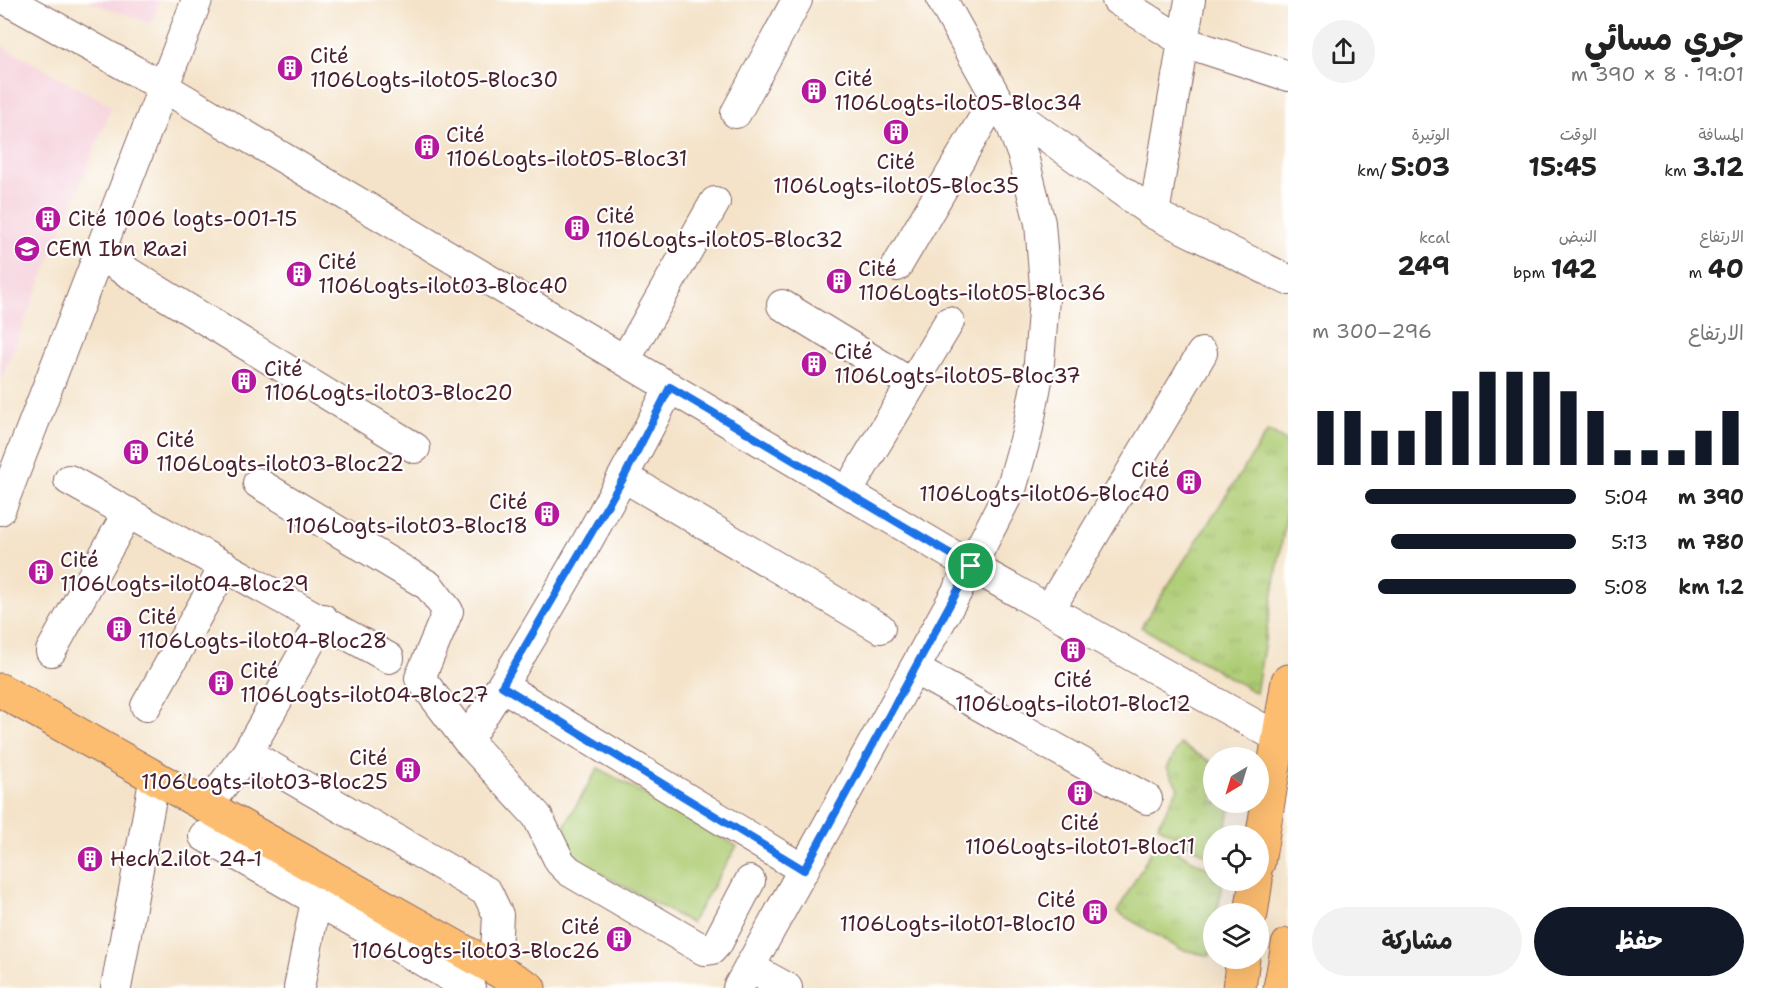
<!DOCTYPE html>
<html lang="ar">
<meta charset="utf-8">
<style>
:root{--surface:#fff;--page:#f2f2f2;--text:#222;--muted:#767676;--accent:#111827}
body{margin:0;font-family:"Shantell Sans","Playpen Sans Arabic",sans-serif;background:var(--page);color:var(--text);direction:rtl;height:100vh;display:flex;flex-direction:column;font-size:22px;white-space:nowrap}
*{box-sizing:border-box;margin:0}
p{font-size:20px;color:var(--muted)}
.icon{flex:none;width:33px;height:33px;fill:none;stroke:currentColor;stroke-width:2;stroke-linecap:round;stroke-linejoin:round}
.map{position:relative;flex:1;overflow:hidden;direction:ltr}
.details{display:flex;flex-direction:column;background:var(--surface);width:480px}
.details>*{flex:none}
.needle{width:39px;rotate:218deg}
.tools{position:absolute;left:1203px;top:747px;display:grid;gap:12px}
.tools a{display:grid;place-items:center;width:66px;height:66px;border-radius:50%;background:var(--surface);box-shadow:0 6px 24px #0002;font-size:30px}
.pin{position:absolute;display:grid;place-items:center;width:51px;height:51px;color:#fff;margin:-26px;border:3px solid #fff;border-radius:50%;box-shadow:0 2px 6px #0007}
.round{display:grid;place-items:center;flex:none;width:63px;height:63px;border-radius:32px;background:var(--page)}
.summary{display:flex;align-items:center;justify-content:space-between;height:102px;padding:0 24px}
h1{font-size:33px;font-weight:700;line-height:45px}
.stats{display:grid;grid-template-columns:repeat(3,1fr);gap:9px;height:102px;padding:6px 24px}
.stats div{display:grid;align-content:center}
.stats b{font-size:26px;font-weight:700}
.stats small{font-size:16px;font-weight:400}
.stats p{font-size:16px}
.chart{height:168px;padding:12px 24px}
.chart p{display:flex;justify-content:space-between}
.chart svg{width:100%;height:108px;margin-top:6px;stroke:var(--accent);stroke-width:6}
.action{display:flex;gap:12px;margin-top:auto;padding:12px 24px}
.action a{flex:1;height:69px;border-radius:36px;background:var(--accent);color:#fff;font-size:24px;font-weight:700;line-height:69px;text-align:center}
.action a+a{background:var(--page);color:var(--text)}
ul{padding:0 24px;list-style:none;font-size:20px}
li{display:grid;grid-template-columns:96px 72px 1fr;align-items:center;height:45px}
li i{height:15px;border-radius:8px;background:var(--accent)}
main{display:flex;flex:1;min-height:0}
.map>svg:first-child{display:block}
</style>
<main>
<section class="details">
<div class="summary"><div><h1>جري مسائي</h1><p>19:01 · 8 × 390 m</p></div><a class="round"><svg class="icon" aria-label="share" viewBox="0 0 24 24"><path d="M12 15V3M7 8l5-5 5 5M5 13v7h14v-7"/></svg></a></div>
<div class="stats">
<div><p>المسافة</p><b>3.12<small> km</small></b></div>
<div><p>الوقت</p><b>15:45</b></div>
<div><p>الوتيرة</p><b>5:03<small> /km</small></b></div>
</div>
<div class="stats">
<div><p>الارتفاع</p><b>40<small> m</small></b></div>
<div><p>النبض</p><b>142<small> bpm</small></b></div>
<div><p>kcal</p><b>249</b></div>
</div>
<div class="chart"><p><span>الارتفاع</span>296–300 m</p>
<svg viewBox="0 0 160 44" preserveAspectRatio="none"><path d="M5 44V22M15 44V22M25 44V30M35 44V30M45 44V22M55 44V14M65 44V6M75 44V6M85 44V6M95 44V14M105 44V22M115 44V38M125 44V38M135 44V38M145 44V30M155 44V22"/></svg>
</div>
<ul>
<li><b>390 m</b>5:04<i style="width:80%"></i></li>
<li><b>780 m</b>5:13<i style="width:70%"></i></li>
<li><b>1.2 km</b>5:08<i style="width:75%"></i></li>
</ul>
<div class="action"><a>حفظ</a><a>مشاركة</a></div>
</section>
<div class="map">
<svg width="1288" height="988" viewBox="0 0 1288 988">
<defs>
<pattern id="grass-tufts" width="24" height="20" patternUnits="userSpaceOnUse" patternTransform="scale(1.5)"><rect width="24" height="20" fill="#aecc73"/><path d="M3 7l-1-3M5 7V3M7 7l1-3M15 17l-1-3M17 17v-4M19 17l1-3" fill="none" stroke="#97af64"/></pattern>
</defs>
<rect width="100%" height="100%" fill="#fff"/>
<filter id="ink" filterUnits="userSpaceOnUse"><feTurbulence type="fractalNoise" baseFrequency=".0167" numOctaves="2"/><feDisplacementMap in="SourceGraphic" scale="12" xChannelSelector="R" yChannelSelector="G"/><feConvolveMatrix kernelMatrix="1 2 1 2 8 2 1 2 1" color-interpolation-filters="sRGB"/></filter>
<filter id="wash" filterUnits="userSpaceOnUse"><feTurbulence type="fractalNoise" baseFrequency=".008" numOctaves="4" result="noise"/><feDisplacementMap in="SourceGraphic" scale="24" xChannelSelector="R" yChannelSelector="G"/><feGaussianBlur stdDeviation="1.35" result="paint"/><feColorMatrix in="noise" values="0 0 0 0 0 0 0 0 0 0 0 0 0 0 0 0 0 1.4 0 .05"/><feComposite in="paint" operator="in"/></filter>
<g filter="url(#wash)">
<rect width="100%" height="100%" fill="#f4e3c9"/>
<path fill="#f5cfda" d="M 85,0 L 160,0 L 152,24 Z
M 0,45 L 112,106 L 0,382 Z"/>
<path fill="url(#grass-tufts)" stroke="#7c764f" stroke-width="1.5" d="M 1268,431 L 1288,442 L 1288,506 L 1256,693 L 1141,627 Z
M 1180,744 L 1213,763 L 1214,802 L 1231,803 L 1225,835 L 1214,836 L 1213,859 L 1158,826 L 1178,788 L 1167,768 Z
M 1157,841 L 1213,871 L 1214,880 L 1223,881 L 1217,913 L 1214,914 L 1210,956 L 1180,949 L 1117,912 Z"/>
<path fill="#aecc73" stroke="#7c764f" stroke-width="1.5" d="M 598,768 L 737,846 L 691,923 L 552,847 Z"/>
</g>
<g filter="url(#ink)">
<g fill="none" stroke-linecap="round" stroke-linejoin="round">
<defs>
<path id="minor" d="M 7,0 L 162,86 L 971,566 L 1288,743
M 1117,0 L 1184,42 L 1288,76
M 736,113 L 797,0
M 1154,214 L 1190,0
M 98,254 L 415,448
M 897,266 L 995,99 L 1154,214 L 1288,280
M 782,305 L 912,384
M 625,360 L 715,202
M 624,477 L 880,628
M 69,480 L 389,658
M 258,483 L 429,586 L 448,611 L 420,678 L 467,740 L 537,816 L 560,862 L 569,871 L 704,950 L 712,949 L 718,942 L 750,881
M 847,492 L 949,322
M 0,510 L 197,0
M 1049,610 L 1202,353
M 51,651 L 128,512
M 914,669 L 1147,799
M 502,686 L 804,870
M 146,706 L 225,566
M 467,740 C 541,627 608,508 670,387
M 247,753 L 487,892 L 498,915 L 495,969
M 207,806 L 247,753 L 323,619
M 204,836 L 470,988
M 749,967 L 787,988
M 116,988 L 155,776
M 299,988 L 316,900
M 738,988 L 971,566 L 1012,486 L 1027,433 L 1038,375 L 1045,286 L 1040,223 L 1023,156 L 1011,124 L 942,0"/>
<path id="major" d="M 0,690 L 529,988
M 1258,863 L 1288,681
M 1251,914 L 1256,880
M 1239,988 L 1243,958
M 1280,988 L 1288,945"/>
</defs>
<use href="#minor" stroke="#866462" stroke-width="32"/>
<use href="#major" stroke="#866462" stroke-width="35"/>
<use href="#minor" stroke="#fff" stroke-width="30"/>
<use href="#major" stroke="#fcbd6f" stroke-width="33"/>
</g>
</g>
<g fill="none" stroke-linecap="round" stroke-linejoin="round" filter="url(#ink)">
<defs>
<path id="route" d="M 670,387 L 971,566 L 804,870 L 502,686 L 624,477 Z"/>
</defs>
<use href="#route" stroke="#fff" stroke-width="12"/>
<use href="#route" stroke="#1a73e8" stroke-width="8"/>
</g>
<defs>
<symbol id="building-disc" viewBox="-11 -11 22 22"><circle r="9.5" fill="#b5179e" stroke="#fff"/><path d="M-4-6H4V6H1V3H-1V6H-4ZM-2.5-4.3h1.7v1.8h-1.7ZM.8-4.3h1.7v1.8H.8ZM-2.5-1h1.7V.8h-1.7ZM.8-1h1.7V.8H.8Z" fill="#fff"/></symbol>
<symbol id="school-disc" viewBox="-11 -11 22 22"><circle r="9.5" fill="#b5179e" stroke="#fff"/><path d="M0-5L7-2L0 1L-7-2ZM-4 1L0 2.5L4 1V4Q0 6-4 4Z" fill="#fff"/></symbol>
</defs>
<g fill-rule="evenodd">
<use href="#building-disc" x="275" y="53" width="30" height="30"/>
<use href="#building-disc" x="799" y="76" width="30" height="30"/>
<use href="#building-disc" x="881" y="117" width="30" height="30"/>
<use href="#building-disc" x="412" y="132" width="30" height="30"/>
<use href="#building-disc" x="33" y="204" width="30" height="30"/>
<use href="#building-disc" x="562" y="213" width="30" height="30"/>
<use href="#school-disc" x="12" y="234" width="30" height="30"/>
<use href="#building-disc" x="284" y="259" width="30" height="30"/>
<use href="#building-disc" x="824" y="266" width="30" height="30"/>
<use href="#building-disc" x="799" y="349" width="30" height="30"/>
<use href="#building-disc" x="229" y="366" width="30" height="30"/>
<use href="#building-disc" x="121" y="437" width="30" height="30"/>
<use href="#building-disc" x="1174" y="467" width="30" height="30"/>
<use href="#building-disc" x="532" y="499" width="30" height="30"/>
<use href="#building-disc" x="26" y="557" width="30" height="30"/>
<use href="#building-disc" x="104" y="614" width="30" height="30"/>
<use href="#building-disc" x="1058" y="635" width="30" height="30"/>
<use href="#building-disc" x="206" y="668" width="30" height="30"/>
<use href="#building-disc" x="393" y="755" width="30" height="30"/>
<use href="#building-disc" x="1065" y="778" width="30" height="30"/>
<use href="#building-disc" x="75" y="844" width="30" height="30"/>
<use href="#building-disc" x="1080" y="897" width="30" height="30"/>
<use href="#building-disc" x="604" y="924" width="30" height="30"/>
</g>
<g text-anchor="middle" stroke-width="4.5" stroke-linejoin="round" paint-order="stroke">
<g font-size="21" fill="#4a1f2b" stroke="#fff" text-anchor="start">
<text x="310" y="63">Cité<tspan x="310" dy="24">1106Logts-ilot05-Bloc30</tspan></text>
<text x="834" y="86">Cité<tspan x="834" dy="24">1106Logts-ilot05-Bloc34</tspan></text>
<text x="446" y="142">Cité<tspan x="446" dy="24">1106Logts-ilot05-Bloc31</tspan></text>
<text x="896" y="169" text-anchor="middle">Cité<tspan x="896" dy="24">1106Logts-ilot05-Bloc35</tspan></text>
<text x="596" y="223">Cité<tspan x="596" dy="24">1106Logts-ilot05-Bloc32</tspan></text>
<text x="68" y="226">Cité 1006 logts-001-15</text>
<text x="46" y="256">CEM Ibn Razi</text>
<text x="318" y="269">Cité<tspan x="318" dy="24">1106Logts-ilot03-Bloc40</tspan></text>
<text x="858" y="276">Cité<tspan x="858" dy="24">1106Logts-ilot05-Bloc36</tspan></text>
<text x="834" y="359">Cité<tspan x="834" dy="24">1106Logts-ilot05-Bloc37</tspan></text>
<text x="264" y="376">Cité<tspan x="264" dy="24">1106Logts-ilot03-Bloc20</tspan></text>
<text x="156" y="447">Cité<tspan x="156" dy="24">1106Logts-ilot03-Bloc22</tspan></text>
<text x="1170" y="477" text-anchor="end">Cité<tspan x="1170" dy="24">1106Logts-ilot06-Bloc40</tspan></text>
<text x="528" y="509" text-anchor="end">Cité<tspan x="528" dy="24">1106Logts-ilot03-Bloc18</tspan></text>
<text x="60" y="567">Cité<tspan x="60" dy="24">1106Logts-ilot04-Bloc29</tspan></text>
<text x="138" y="624">Cité<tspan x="138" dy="24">1106Logts-ilot04-Bloc28</tspan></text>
<text x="240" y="678">Cité<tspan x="240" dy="24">1106Logts-ilot04-Bloc27</tspan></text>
<text x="1073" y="687" text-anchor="middle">Cité<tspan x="1073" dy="24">1106Logts-ilot01-Bloc12</tspan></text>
<text x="388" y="765" text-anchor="end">Cité<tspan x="388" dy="24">1106Logts-ilot03-Bloc25</tspan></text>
<text x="1080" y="830" text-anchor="middle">Cité<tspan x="1080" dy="24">1106Logts-ilot01-Bloc11</tspan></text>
<text x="110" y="866">Hech2.ilot 24-1</text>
<text x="1076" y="907" text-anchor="end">Cité<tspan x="1076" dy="24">1106Logts-ilot01-Bloc10</tspan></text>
<text x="600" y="934" text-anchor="end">Cité<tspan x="600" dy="24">1106Logts-ilot03-Bloc26</tspan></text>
</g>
</g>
</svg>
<div class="tools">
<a><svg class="needle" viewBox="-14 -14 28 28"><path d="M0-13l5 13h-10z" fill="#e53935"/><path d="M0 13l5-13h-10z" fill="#767676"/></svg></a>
<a><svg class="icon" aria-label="locate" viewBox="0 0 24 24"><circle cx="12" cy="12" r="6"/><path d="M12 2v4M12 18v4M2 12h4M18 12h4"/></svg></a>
<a><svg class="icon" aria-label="layers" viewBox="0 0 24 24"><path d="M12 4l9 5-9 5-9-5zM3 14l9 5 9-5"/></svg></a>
</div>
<div class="pin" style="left:971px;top:566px;background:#1e9e55"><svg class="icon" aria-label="arrive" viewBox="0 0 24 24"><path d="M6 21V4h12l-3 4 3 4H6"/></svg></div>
</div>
</main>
